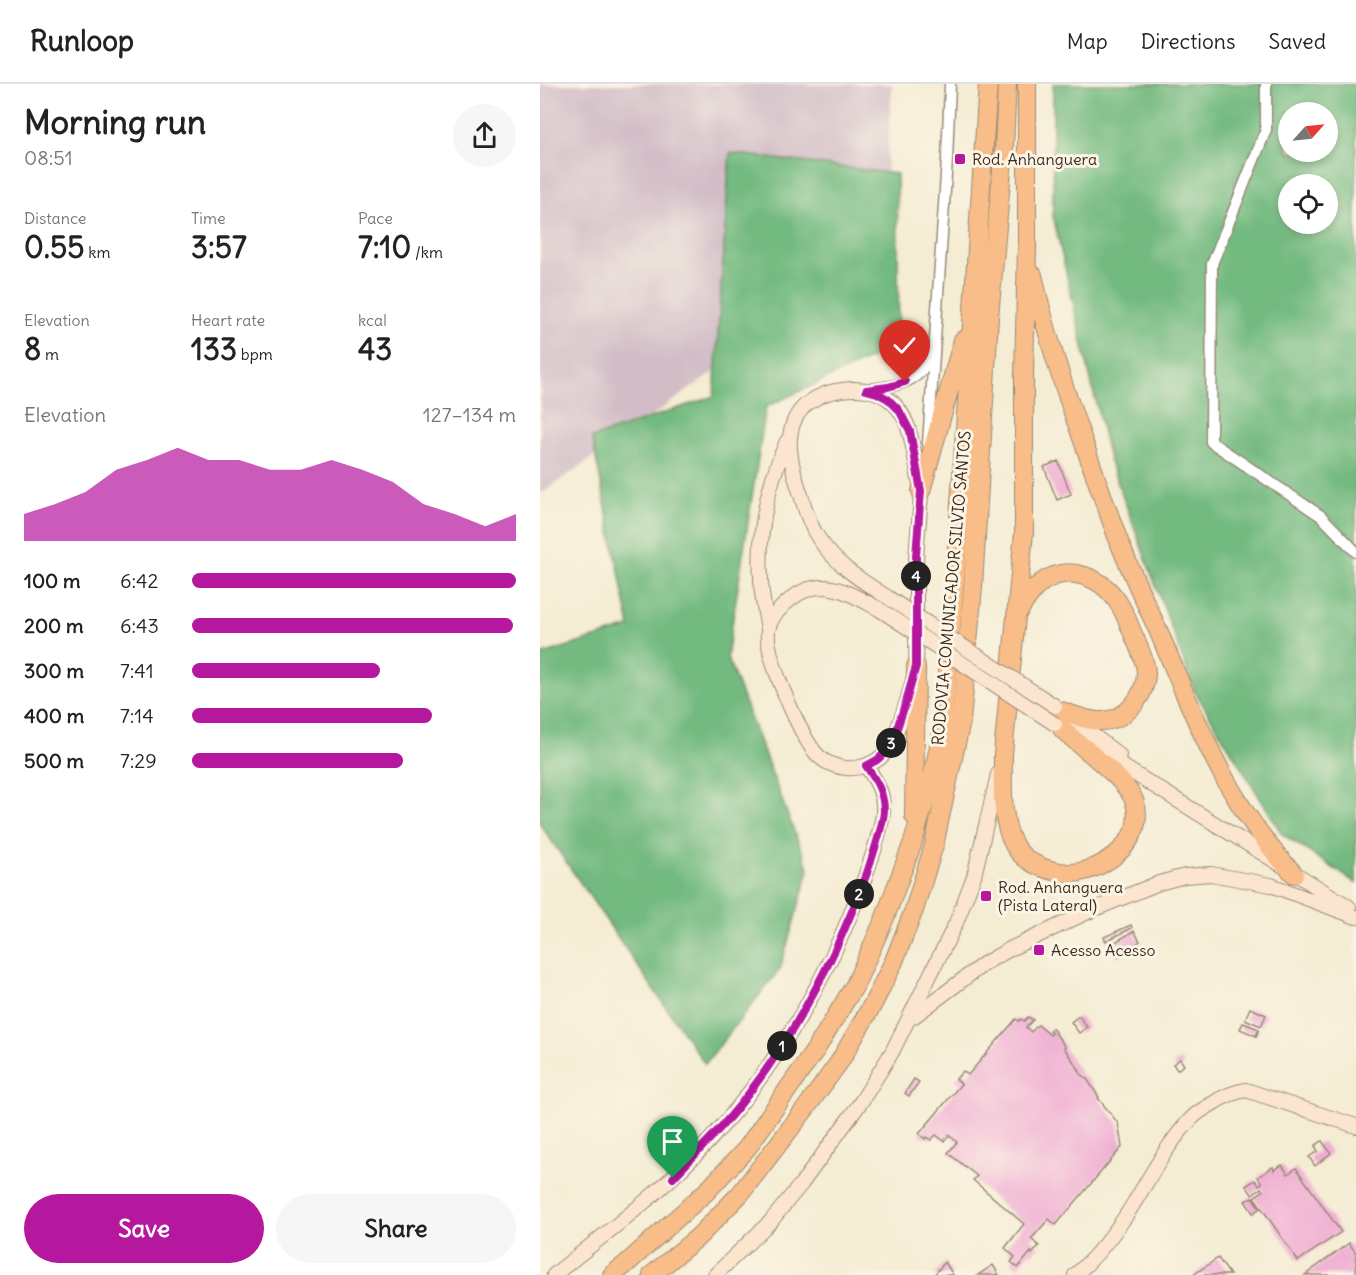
<!DOCTYPE html>
<meta charset="utf-8">
<style>
:root{--surface:#fff;--page:#f6f6f6;--text:#222;--muted:#767676;--line:#e0e0e0;--accent:#b5179e}
body{margin:0;font-family:Delius,sans-serif;background:var(--page);color:var(--text);height:100vh;display:flex;flex-direction:column;font-size:22px;white-space:nowrap}
*{box-sizing:border-box;margin:0}
p{font-size:20px;color:var(--muted)}
.icon{flex:none;width:33px;height:33px;fill:none;stroke:currentColor;stroke-width:2;stroke-linecap:round;stroke-linejoin:round}
.map{position:relative;flex:1;overflow:hidden}
.drawer{display:flex;flex-direction:column;background:var(--surface);width:540px}
.drawer>*{flex:none}
.needle{width:39px;rotate:63deg}
.tools{position:absolute;left:738px;top:18px;display:grid;gap:12px}
.tools a{display:grid;place-items:center;width:60px;height:60px;border-radius:50%;background:var(--surface);box-shadow:0 3px 9px #0003;font-size:30px}
.pin{position:absolute;display:grid;place-items:center;width:51px;height:51px;color:#fff;margin:-62px -26px;border-radius:50% 50% 50% 0;rotate:-45deg;box-shadow:0 0 6px #0007}
.pin .icon{rotate:45deg}
.km{position:absolute;width:30px;height:30px;margin:-15px;border-radius:50%;background:#222;color:#fff;font-size:16px;line-height:30px;text-align:center}
.round{display:grid;place-items:center;flex:none;width:63px;height:63px;border-radius:32px;background:var(--page)}
.summary{display:flex;align-items:center;justify-content:space-between;height:102px;padding:0 24px}
h1{font-size:33px;font-weight:700;line-height:45px}
.figures{display:grid;grid-template-columns:repeat(3,1fr);gap:9px;height:102px;padding:6px 24px}
.figures div{display:grid;align-content:center}
.figures b{font-size:30px;font-weight:700}
.figures small{font-size:16px;font-weight:400}
.figures p{font-size:16px}
.chart{height:168px;padding:12px 24px}
.chart p{display:flex;justify-content:space-between}
.chart svg{width:100%;height:108px;margin-top:6px;fill:var(--accent);opacity:.7}
.action{display:flex;gap:12px;margin-top:auto;padding:12px 24px}
.action a{flex:1;height:69px;border-radius:36px;background:var(--accent);color:#fff;font-size:24px;font-weight:700;line-height:69px;text-align:center}
.action a+a{background:var(--page);color:var(--text)}
ul{padding:0 24px;list-style:none;font-size:20px}
li{display:grid;grid-template-columns:96px 72px 1fr;align-items:center;height:45px}
li i{height:15px;border-radius:8px;background:var(--accent)}
header{display:flex;align-items:center;gap:36px;box-sizing:border-box;height:84px;padding:0 30px;background:var(--surface);border-bottom:2px solid var(--line)}
header strong{font-size:28px}
nav{display:flex;gap:33px;margin-inline-start:auto;font-size:21px}
main{display:flex;flex:1;min-height:0}
.map>svg:first-child{display:block}
</style>
<header>
<strong>Runloop</strong>
<nav><a>Map</a><a>Directions</a><a>Saved</a></nav>
</header>
<main>
<section class="drawer">
<div class="summary"><div><h1>Morning run</h1><p>08:51</p></div><a class="round"><svg class="icon" aria-label="share" viewBox="0 0 24 24"><path d="M12 15V3M7 8l5-5 5 5M5 13v7h14v-7"/></svg></a></div>
<div class="figures">
<div><p>Distance</p><b>0.55<small> km</small></b></div>
<div><p>Time</p><b>3:57</b></div>
<div><p>Pace</p><b>7:10<small> /km</small></b></div>
</div>
<div class="figures">
<div><p>Elevation</p><b>8<small> m</small></b></div>
<div><p>Heart rate</p><b>133<small> bpm</small></b></div>
<div><p>kcal</p><b>43</b></div>
</div>
<div class="chart"><p><span>Elevation</span>127–134 m</p>
<svg viewBox="0 0 160 44" preserveAspectRatio="none"><path d="M0 44V33L10 29L20 24L30 15L40 11L50 6L60 11L70 11L80 15L90 15L100 11L110 15L120 20L130 29L140 33L150 38L160 33V44z"/></svg>
</div>
<ul>
<li><b>100 m</b>6:42<i style="width:100%"></i></li>
<li><b>200 m</b>6:43<i style="width:99%"></i></li>
<li><b>300 m</b>7:41<i style="width:58%"></i></li>
<li><b>400 m</b>7:14<i style="width:74%"></i></li>
<li><b>500 m</b>7:29<i style="width:65%"></i></li>
</ul>
<div class="action"><a>Save</a><a>Share</a></div>
</section>
<div class="map">
<svg width="816" height="1191" viewBox="0 0 816 1191">
<rect width="100%" height="100%" fill="#fcf5e5"/>
<filter id="ink" filterUnits="userSpaceOnUse"><feTurbulence type="fractalNoise" baseFrequency=".0167" numOctaves="2"/><feDisplacementMap in="SourceGraphic" scale="12" xChannelSelector="R" yChannelSelector="G"/><feConvolveMatrix kernelMatrix="1 2 1 2 8 2 1 2 1" color-interpolation-filters="sRGB"/></filter>
<filter id="wash" filterUnits="userSpaceOnUse"><feTurbulence type="fractalNoise" baseFrequency=".008" numOctaves="4" result="noise"/><feDisplacementMap in="SourceGraphic" scale="24" xChannelSelector="R" yChannelSelector="G"/><feGaussianBlur stdDeviation="1.35" result="paint"/><feColorMatrix in="noise" values="0 0 0 0 0 0 0 0 0 0 0 0 0 0 0 0 0 1.4 0 .05"/><feComposite in="paint" operator="in"/></filter>
<g filter="url(#wash)">
<rect width="100%" height="100%" fill="#f4ecd3"/>
<path fill="#d2bdc7" d="M 0,0 L 352,0 L 344,122 L 201,269 L 2,409 L 0,414 Z"/>
<path fill="#73ba80" stroke="#57724f" stroke-width="1.5" fill-rule="evenodd" d="M 513,0 L 816,0 L 816,799 L 742,750 L 655,608 L 569,375 L 513,132 ZM 748,28 L 788,28 L 788,68 L 748,68 ZM 748,100 L 788,100 L 788,140 L 748,140 Z
M 190,69 L 357,90 L 359,261 L 226,323 L 187,573 L 269,786 L 240,885 L 165,980 L 0,740 L 0,571 L 90,543 L 52,354 L 174,312 Z"/>
<g id="blocks">
<path fill="#efabd2" d="M 518,377 L 531,410 L 517,416 L 504,383 Z
M 591,841 L 592,844 L 566,857 L 564,853 Z
M 594,847 L 600,857 L 578,873 L 570,861 Z
M 710,924 L 726,931 L 721,942 L 705,935 Z
M 539,932 L 547,943 L 539,949 L 531,938 Z
M 488,933 L 493,936 L 486,943 L 491,948 L 498,941 L 510,951 L 512,949 L 509,947 L 512,944 L 525,963 L 524,964 L 540,987 L 539,988 L 547,995 L 559,1013 L 558,1014 L 578,1039 L 582,1063 L 516,1141 L 509,1135 L 491,1155 L 499,1162 L 492,1170 L 491,1168 L 478,1184 L 471,1178 L 475,1173 L 465,1164 L 484,1140 L 433,1096 L 437,1092 L 408,1069 L 417,1058 L 409,1051 L 404,1057 L 396,1051 L 391,1056 L 386,1053 L 385,1055 L 379,1050 L 421,1000 L 416,995 L 423,987 L 428,991 L 476,935 L 479,937 L 481,935 L 484,937 Z
M 703,939 L 719,945 L 716,952 L 700,945 Z
M 640,975 L 644,981 L 637,986 L 633,980 Z
M 374,995 L 379,998 L 369,1012 L 365,1009 Z
M 782,1057 L 791,1069 L 775,1082 L 769,1073 L 778,1067 L 775,1062 Z
M 742,1081 L 748,1090 L 756,1084 L 801,1148 L 758,1177 L 714,1113 L 723,1107 L 721,1104 L 712,1110 L 706,1102 L 715,1096 L 719,1101 L 722,1099 L 718,1093 L 733,1083 L 734,1086 Z
M 712,1113 L 720,1124 L 713,1129 L 705,1117 Z
M 809,1159 L 816,1169 L 816,1191 L 765,1191 Z
M 678,1174 L 690,1191 L 653,1191 Z
M 405,1178 L 413,1191 L 394,1191 L 399,1185 Z
M 453,1181 L 459,1191 L 438,1191 Z"/>
</g>
</g>
<g filter="url(#ink)">
<use href="#blocks" fill-opacity="0" stroke="#988b78" stroke-width="1.5"/>
<g fill="none" stroke-linecap="round" stroke-linejoin="round">
<defs>
<path id="street" d="M 726,0 L 726,46 L 672,180 L 671,358 L 781,432 L 816,468
M 329,305 C 346,303 371,301 382,286 C 386,281 388,274 391,269
M 388,360 L 407,76 L 410,0"/>
<path id="secondary" d="M 339,525 C 305,507 278,488 244,521 C 237,528 229,536 228,547 C 225,572 259,647 274,667 C 278,672 285,678 291,680 C 308,688 331,684 344,670 C 356,658 373,600 376,582 C 377,572 376,561 376,551 C 376,528 376,506 376,483 C 376,458 380,434 381,410 C 381,401 378,392 377,384 C 372,360 370,329 347,314 C 334,305 317,304 302,306 C 289,307 278,312 268,319 C 239,342 251,382 261,411 C 265,426 270,442 279,455 C 299,484 321,496 350,515
M 228,545 C 225,528 221,511 221,494 C 218,447 228,399 247,357
M 528,632 L 579,671
M 558,667 L 809,823
M 373,933 L 445,879 L 470,865 L 552,826 L 619,799 L 645,792 L 671,790 L 731,801 L 816,833
M 14,1191 C 67,1148 122,1108 169,1057 C 238,981 290,890 325,793 C 331,777 336,761 340,745 C 341,739 343,733 343,727 C 344,709 336,696 326,682
M 175,1191 L 231,1137 L 262,1099 L 321,1018 L 352,968 L 416,839 L 434,792 L 458,690
M 535,1191 C 554,1175 569,1156 583,1136 C 607,1101 624,1062 653,1033 C 659,1027 666,1024 672,1020 C 684,1012 693,1008 706,1006 L 816,1042"/>
<path id="highway" d="M 487,0 L 487,163 L 484,290 L 484,448 L 463,670 C 463,698 460,736 474,761 C 484,778 501,785 520,788 C 524,788 529,790 533,789 C 566,786 606,755 595,719 C 589,697 540,662 522,645
M 493,191 C 506,251 525,308 546,365 C 556,395 567,425 578,455 C 590,486 604,516 618,546 C 655,634 686,720 754,790
M 381,407 L 423,256
M 478,528 C 485,518 491,506 501,499 C 528,479 563,493 579,520 C 584,527 587,536 591,545 C 596,558 605,573 606,588 C 606,612 586,637 561,637 C 548,637 533,631 521,627
M 374,732 L 376,582
M 72,1191 L 85,1181 L 168,1106 L 207,1064 L 276,965 L 315,901 L 344,836 L 373,758 L 393,690 L 402,648 L 415,495 L 448,0
M 112,1191 L 158,1153 L 200,1110 L 266,1024 L 300,977 L 334,918 L 354,877 L 374,826 L 394,761 L 421,637 L 433,503 L 449,233 L 464,63 L 467,0"/>
</defs>
<use href="#street" stroke="#988b78" stroke-width="13"/>
<use href="#secondary" stroke="#988b78" stroke-width="16"/>
<use href="#highway" stroke="#988b78" stroke-width="20"/>
<use href="#street" stroke="#fff" stroke-width="10"/>
<use href="#secondary" stroke="#fce5cf" stroke-width="14"/>
<use href="#highway" stroke="#f8bd88" stroke-width="18"/>
<defs>
<path id="secondary-bridge" d="M 350,515 L 515,622
M 339,525 L 515,640"/>
</defs>
<use href="#secondary-bridge" stroke="#988b78" stroke-width="16" stroke-linecap="butt"/>
<use href="#secondary-bridge" stroke="#fce5cf" stroke-width="14"/>
</g>
</g>
<g fill="none" stroke-linecap="round" stroke-linejoin="round" filter="url(#ink)">
<defs>
<path id="route" d="M 133,1094 C 160,1065 189,1037 212,1005 C 261,940 299,865 327,789 C 332,773 343,743 344,727 C 344,709 336,696 326,682 L 337,676 L 346,668 L 353,656 L 366,618 L 376,582 L 376,472 L 381,407 L 370,347 L 359,326 L 348,315 L 337,309 L 326,306 L 348,303 L 365,298"/>
</defs>
<use href="#route" stroke="#fff" stroke-width="12"/>
<use href="#route" stroke="#b5179e" stroke-width="8"/>
</g>
<g fill="#b5179e" stroke="#fcf5e5" stroke-width="2">
<rect x="414" y="69" width="12" height="12" rx="3"/>
<rect x="440" y="806" width="12" height="12" rx="3"/>
<rect x="493" y="860" width="12" height="12" rx="3"/>
</g>
<g text-anchor="middle" stroke-width="6" stroke-linejoin="round" paint-order="stroke">
<g font-size="16" fill="#3b2a1e" stroke="#fcf5e5" text-anchor="start">
<text x="432" y="81">Rod. Anhanguera</text>
<text x="458" y="809">Rod. Anhanguera<tspan x="458" dy="18">(Pista Lateral)</tspan></text>
<text x="511" y="872">Acesso Acesso</text>
</g>
<g font-size="16" fill="#3b2a1e" stroke="#fcf5e5">
<text transform="translate(411 504) rotate(-85)" y="6">RODOVIA COMUNICADOR SILVIO SANTOS</text>
</g>
</g>
</svg>
<div class="tools">
<a><svg class="needle" viewBox="-14 -14 28 28"><path d="M0-13l5 13h-10z" fill="#e53935"/><path d="M0 13l5-13h-10z" fill="#767676"/></svg></a>
<a><svg class="icon" aria-label="locate" viewBox="0 0 24 24"><circle cx="12" cy="12" r="6"/><path d="M12 2v4M12 18v4M2 12h4M18 12h4"/></svg></a>
</div>
<div class="pin" style="left:133px;top:1094px;background:#1e9e55"><svg class="icon" aria-label="arrive" viewBox="0 0 24 24"><path d="M6 21V4h12l-3 4 3 4H6"/></svg></div>
<div class="pin" style="left:365px;top:298px;background:#d93025"><svg class="icon" aria-label="check" viewBox="0 0 24 24"><path d="M5 12l5 5 9-10"/></svg></div>
<b class="km" style="left:242px;top:962px">1</b>
<b class="km" style="left:319px;top:810px">2</b>
<b class="km" style="left:351px;top:659px">3</b>
<b class="km" style="left:376px;top:492px">4</b>
</div>
</main>
